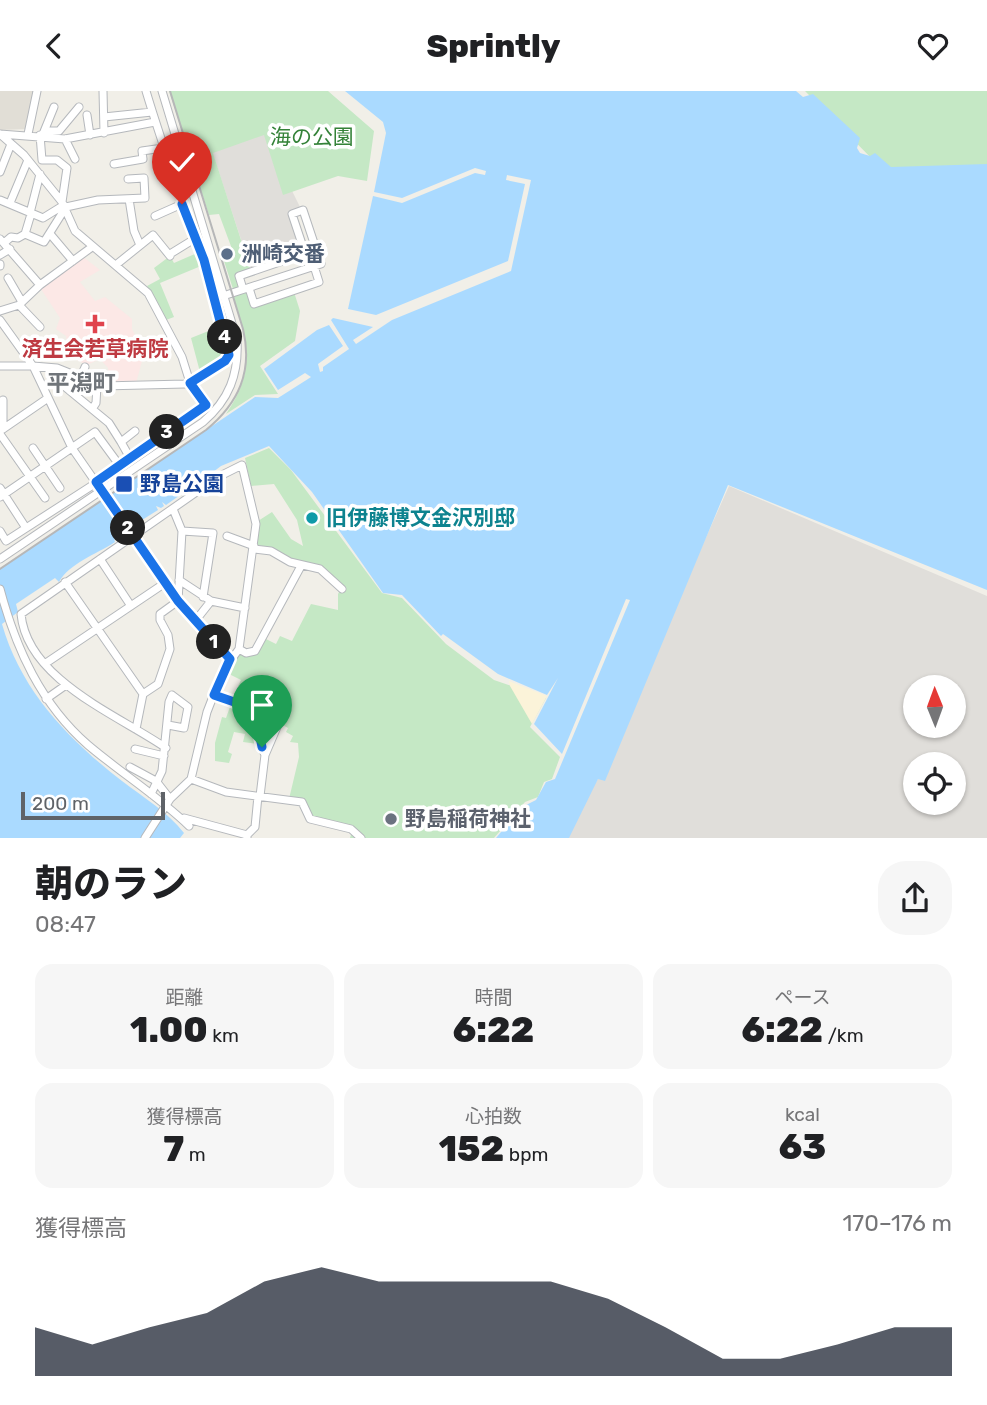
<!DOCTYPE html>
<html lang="ja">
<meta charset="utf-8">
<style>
:root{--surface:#fff;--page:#f6f6f6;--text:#202124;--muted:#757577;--accent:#111827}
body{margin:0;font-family:Rubik,"Noto Sans JP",sans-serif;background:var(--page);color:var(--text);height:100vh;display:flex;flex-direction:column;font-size:26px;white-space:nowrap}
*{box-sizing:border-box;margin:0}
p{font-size:23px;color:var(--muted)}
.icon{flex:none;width:38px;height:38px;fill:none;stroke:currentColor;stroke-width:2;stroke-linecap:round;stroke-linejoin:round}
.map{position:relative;height:747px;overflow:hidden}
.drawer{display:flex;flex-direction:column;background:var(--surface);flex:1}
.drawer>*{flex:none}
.needle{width:46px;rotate:359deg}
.tools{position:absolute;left:903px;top:584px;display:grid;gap:14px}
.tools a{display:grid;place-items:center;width:63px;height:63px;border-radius:50%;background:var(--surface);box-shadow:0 2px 5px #0004;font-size:35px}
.scale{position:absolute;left:21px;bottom:18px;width:144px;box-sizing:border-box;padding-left:7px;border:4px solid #5f6368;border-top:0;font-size:19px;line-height:24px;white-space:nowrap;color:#5f6368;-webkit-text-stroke:5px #fff;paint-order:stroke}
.pin{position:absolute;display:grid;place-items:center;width:60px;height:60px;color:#fff;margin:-72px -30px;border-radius:50% 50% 50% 0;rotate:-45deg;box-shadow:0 0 7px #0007}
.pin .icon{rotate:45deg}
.km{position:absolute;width:35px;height:35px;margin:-18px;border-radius:50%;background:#222;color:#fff;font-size:19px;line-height:35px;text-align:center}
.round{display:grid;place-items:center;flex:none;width:74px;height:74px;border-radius:28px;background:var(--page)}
.overview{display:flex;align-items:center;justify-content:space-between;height:119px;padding:0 35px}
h1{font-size:38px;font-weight:800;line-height:52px}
.figures{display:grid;grid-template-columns:repeat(3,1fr);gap:10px;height:119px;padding:7px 35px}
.figures div{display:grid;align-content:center;border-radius:18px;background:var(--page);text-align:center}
.figures b{font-size:35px;font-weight:800}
.figures small{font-size:19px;font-weight:400}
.figures p{font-size:19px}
.chart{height:196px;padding:14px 35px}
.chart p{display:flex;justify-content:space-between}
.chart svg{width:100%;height:126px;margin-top:7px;fill:var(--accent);opacity:.7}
header{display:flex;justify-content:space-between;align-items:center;height:91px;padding:0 35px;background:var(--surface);font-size:32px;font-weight:800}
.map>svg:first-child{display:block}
</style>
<header><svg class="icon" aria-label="back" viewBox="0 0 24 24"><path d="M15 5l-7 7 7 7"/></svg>Sprintly<svg class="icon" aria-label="heart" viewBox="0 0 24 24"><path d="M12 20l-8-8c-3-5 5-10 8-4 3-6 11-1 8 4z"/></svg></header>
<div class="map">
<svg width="987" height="747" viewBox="0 0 987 747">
<rect width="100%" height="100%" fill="#f1efe8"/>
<path fill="#e0deda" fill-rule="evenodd" d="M 264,43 L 300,116 L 288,121 L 302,162 L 251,179 L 212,60 Z
M 729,395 L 987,505 L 987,747 L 559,747 L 598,688 ZM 915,597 L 954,597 L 954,635 L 915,635 ZM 915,674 L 954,674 L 954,712 L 915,712 Z"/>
<path fill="#e1ded6" d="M 0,0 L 35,0 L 27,38 L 0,39 Z"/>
<path fill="#fce8e6" d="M 82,165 L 100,179 L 80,191 L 95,210 L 105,206 L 132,228 L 132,238 L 144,263 L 136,292 L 109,293 L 108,277 L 100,268 L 87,274 L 62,262 L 67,253 L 66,245 L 56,238 L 60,227 L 39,195 Z"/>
<path fill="#c5e8c5" d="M 169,0 L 328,0 L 374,40 L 367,90 L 338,85 L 283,104 L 264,44 L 213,62 L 251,180 L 238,184 L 241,195 L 233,198 L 224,170 L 235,166 L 219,123 L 209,124 Z
M 805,0 L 987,0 L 987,78 L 882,78 Z
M 197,162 L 201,175 L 160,192 L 174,226 L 166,229 L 147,195 L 160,188 L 154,177 L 170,165 L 174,172 Z
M 247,200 L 253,215 L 294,201 L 300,220 L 295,250 L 260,275 L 278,303 L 255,304 L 226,323 C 256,279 248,253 233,204 Z
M 216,237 L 222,262 L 220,269 L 200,281 L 191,247 Z
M 269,357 L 291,379 L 382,502 L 402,507 L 446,553 L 494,589 L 546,607 L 530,636 L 560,666 L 552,688 L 544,691 L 538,706 L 525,711 L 494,747 L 350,747 L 353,737 L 311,727 L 303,711 L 289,708 L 299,666 L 298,652 L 290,651 L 293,645 L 286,641 L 288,637 L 279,632 L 280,628 L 251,611 L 249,615 L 241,612 L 246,599 L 238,595 L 241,589 L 225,581 L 240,560 L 257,561 L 264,547 L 276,553 L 280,545 L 292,550 L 311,513 L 338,519 L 338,503 L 343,494 L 323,476 L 296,470 L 257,455 L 258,430 L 272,421 L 291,448 L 303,455 L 297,429 L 274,393 L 251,395 L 245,367 Z
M 231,613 L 254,625 L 259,653 L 243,651 L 245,643 L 234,641 L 228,661 L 232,663 L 229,672 L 215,670 L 215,652 L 222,626 L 226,627 Z"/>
<path fill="#fbf3d9" d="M 509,590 L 547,605 L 532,633 L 510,595 Z"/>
<path fill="#aadaff" d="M 345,0 L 796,0 L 803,6 L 813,3 L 860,47 L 857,57 L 860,62 L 870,65 L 875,62 L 891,76 L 987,73 L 987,499 L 728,394 L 605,690 L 598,688 L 569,747 L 496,747 L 522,716 L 536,709 L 546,691 L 555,688 L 630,509 L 626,508 L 562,663 L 534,633 L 558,587 L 547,604 L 498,583 L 443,543 L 441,545 L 402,504 L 383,502 L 312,401 L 269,355 L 221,375 L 196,394 L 192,390 L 194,395 L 186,401 L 182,397 L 183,402 L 166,414 L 162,411 L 164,415 L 161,417 L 156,415 L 158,419 L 134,434 L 124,447 L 117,450 L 114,448 L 115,451 C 95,464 70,472 59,491 L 55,487 L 16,513 L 18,521 L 2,533 C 21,600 69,649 122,690 C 144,707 168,721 184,742 L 180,747 L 0,747 L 0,478 L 255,306 L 278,307 L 308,288 L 311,286 L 305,282 L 278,299 L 264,278 L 317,239 L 329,234 L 343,255 L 318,273 L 320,281 L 323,280 L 323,276 L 349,258 L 331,229 L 333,227 L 373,236 L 353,249 L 356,253 L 392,229 L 511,180 L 531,89 L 507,84 L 506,89 L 525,93 L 508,170 L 376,224 L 348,218 L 373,105 L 402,112 L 475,82 L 485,84 L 486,80 L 475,77 L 402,107 L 374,101 L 386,42 L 383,31 Z"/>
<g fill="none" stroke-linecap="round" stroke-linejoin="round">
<defs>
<path id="minor" d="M 103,0 L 104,42
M 87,24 L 90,44
M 104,26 L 152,21
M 0,43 L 24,64 L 62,111 L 75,140 L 148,202 L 182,266 L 192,298 L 206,314 L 96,391
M 0,43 L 65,48 L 155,31
M 28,43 L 37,0
M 43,43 L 54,16
M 40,44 L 42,69 L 57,69 L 67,77 L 62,111
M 45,44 L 49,40 L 59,40 L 79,16
M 65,48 L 75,68
M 114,73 L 143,68 L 142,60 L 163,57
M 0,81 L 11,53
M 129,108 L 134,140 L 140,154
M 0,109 L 43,127 L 64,114
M 10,112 L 28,69
M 30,122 L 40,83
M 155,125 L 182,113
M 25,143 L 31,123
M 51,144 L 73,170
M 0,148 L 40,194
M 4,152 L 11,146 L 18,147 L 25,143 L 44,151 L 66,116 L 98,109 L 145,107 L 144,87 L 128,88
M 170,163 L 196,147
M 0,164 L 10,158
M 0,173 L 0,175
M 117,173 L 153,144 L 170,165
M 8,187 L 22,211
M 249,197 L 254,213 L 319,191 L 314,175
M 243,198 L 239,185 L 309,161
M 223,205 L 321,173 L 303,119 L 292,123 L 305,162
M 19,214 L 40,236
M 0,220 L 19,214 L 40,194 L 92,156
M 0,229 L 33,275 L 57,277 L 102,295 L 185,293 L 228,267 L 228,258 C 206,170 172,87 146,0
M 0,275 L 33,275 L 72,357 L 178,510 L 230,568
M 80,288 L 85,276
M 64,295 L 109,332 L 121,351
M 92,318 L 96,312 L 97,294
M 3,338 L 3,309
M 0,340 L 48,307
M 0,343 L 45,407
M 33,357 L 60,397
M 130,367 L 121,351 L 135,340
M 0,397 L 26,437
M 0,406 L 95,341 L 120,375
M 0,440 L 6,450 L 96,392
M 182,440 L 213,442 L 203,506
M 227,445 L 254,455
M 254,458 L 271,460 L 290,471 L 320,478 L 342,498
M 0,468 L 203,331 C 229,309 239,283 237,249 L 162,0
M 100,468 L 131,515
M 179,489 L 211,510 L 245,517
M 65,491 L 143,603
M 0,498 C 16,558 41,613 88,654 C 121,682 158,705 189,735
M 196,529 L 211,510
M 239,558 L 246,562 L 255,560 L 301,475
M 46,572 L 165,492
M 214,604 C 275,625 243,620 265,664
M 46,608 L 66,594
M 136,638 L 143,603 L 158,593 L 170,558 L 168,544 L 160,529 L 160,523 L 178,510 L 182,440 L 173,418
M 135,658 L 164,665
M 130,676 L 156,690 L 170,708
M 191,688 L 226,701 L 302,711 L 310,728 L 351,738 L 361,747
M 151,703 L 162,680 L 169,611 L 172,604 L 188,616 L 184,637 L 168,634
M 260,705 L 265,664 L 280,629
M 184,727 L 247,744 L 247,747
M 247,744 L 255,736 L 258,705
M 145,747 L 170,708 L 191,688 L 207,621 L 223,580 L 239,558 L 256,433 L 242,374 L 218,386 L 21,523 C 27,589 120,625 166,657"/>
</defs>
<use href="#minor" stroke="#b5b8bc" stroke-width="9"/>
<use href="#minor" stroke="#fff" stroke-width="7"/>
<path stroke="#b6b7b8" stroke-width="2" d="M 0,478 L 206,339 C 239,312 253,280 243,238 L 170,0"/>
</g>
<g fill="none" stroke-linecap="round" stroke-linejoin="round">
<defs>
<path id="route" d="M 182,113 L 204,169 L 229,264 L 225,270 L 190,292 L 206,314 L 96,391 L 178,510 L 230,568 L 214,604 C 254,618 254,614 262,656"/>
</defs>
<use href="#route" stroke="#fff" stroke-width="14"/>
<use href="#route" stroke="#1a73e8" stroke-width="9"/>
</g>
<circle fill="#5c6f8a" stroke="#fff" stroke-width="2.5" cx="227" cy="163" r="7"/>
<path fill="#e0444e" stroke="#fff" stroke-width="2.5" d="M91.5 222.5h7v7h7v7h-7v7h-7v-7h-7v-7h7z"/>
<rect fill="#1a4fb4" stroke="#fff" stroke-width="2.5" x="115" y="384" width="18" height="18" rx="3.5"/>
<circle fill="#0f9aa8" stroke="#fff" stroke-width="2.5" cx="312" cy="427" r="7"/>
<circle fill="#6b7280" stroke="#fff" stroke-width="2.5" cx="391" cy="728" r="7"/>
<g text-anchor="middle" stroke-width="7" stroke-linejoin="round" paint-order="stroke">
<g font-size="21" fill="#348238" stroke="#fff">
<text x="312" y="53">海の公園</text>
</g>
<g font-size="21" font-weight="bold" fill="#4e5e75" stroke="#fff" text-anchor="start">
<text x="241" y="170">洲崎交番</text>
</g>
<g font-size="21" font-weight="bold" fill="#be3a42" stroke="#fff">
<text x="95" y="265">済生会若草病院</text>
</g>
<g font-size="21" font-weight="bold" fill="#164399" stroke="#fff" text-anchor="start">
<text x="140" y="400">野島公園</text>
</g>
<g font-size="21" font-weight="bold" fill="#0d838f" stroke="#fff" text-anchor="start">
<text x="326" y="434">旧伊藤博文金沢別邸</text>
</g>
<g font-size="21" font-weight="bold" fill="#5b616d" stroke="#fff" text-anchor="start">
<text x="405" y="735">野島稲荷神社</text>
</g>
<g font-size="23" font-weight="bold" fill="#70757a" stroke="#fff">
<text x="81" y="300">平潟町</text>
</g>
</g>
</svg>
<div class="tools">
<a><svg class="needle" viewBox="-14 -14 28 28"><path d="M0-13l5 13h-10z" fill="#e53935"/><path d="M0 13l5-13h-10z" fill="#757577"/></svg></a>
<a><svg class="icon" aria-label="locate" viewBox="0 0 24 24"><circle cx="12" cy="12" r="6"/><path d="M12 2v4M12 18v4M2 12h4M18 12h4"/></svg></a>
</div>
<div class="scale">200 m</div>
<div class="pin" style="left:262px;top:656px;background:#1e9e55"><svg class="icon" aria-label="arrive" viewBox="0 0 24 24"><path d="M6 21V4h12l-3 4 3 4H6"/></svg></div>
<div class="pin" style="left:182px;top:113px;background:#d93025"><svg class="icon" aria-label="check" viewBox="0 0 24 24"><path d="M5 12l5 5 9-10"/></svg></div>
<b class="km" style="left:214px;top:551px">1</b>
<b class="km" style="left:128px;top:437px">2</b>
<b class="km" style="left:167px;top:341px">3</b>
<b class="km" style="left:225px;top:246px">4</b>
</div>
<section class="drawer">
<div class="overview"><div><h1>朝のラン</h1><p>08:47</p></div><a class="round"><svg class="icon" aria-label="share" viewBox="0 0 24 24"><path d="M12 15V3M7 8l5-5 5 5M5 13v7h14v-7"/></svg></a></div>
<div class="figures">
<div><p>距離</p><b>1.00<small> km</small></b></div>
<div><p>時間</p><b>6:22</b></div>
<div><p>ペース</p><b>6:22<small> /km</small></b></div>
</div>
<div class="figures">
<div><p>獲得標高</p><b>7<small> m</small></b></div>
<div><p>心拍数</p><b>152<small> bpm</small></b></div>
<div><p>kcal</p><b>63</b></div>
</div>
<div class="chart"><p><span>獲得標高</span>170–176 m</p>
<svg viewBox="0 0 160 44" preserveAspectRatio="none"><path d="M0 44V27L10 33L20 27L30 22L40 11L50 6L60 11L70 11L80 11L90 11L100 17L110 27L120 38L130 38L140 33L150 27L160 27V44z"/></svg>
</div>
</section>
